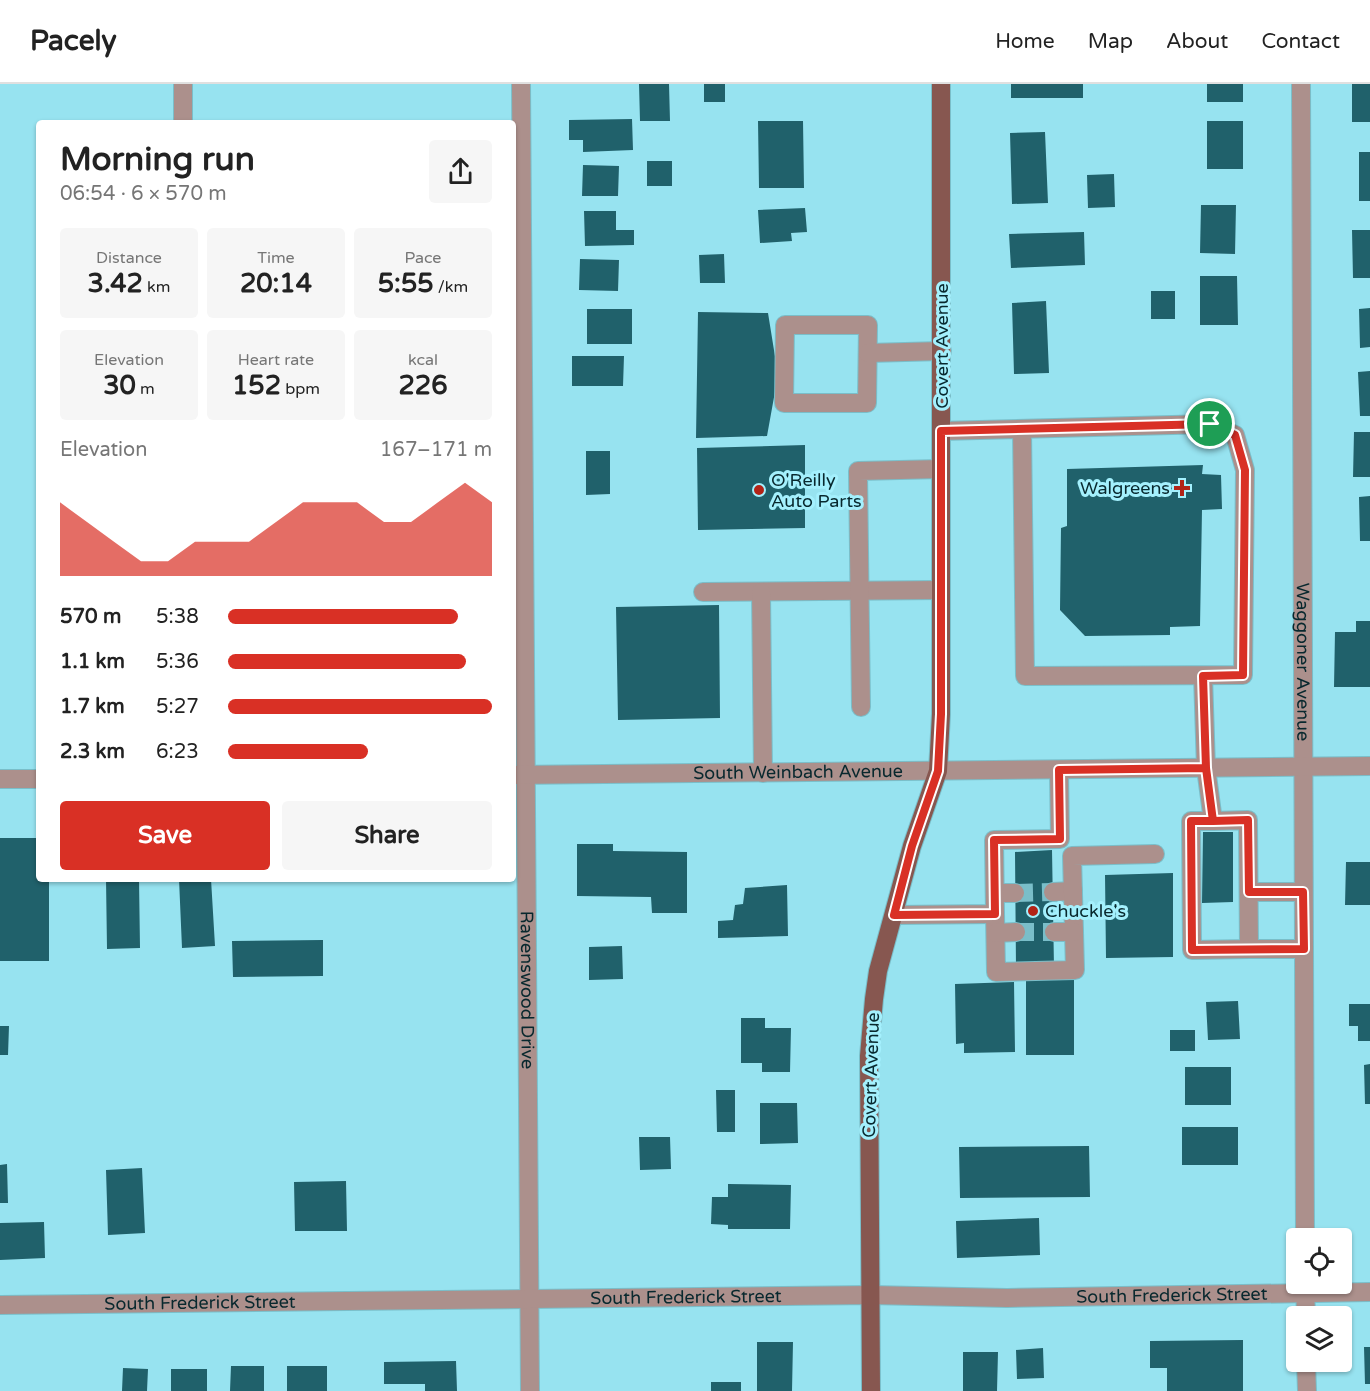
<!DOCTYPE html>
<meta charset="utf-8">
<style>
:root{--surface:#fff;--page:#f6f6f6;--text:#222;--muted:#767676;--line:#e0e0e0;--accent:#d93025}
body{margin:0;font-family:"Varela Round",sans-serif;background:var(--page);color:var(--text);height:100vh;display:flex;flex-direction:column;font-size:22px;white-space:nowrap}
*{box-sizing:border-box;margin:0}
p{font-size:20px;color:var(--muted)}
.icon{flex:none;width:33px;height:33px;fill:none;stroke:currentColor;stroke-width:2;stroke-linecap:round;stroke-linejoin:round}
.map{position:relative;flex:1;overflow:hidden}
.details{position:absolute;left:36px;top:36px;width:480px;height:762px;display:flex;flex-direction:column;background:var(--surface);border-radius:6px;box-shadow:0 2px 4px #0004}
.details>*{flex:none}
.tools{position:absolute;left:1286px;top:1144px;display:grid;gap:12px}
.tools a{display:grid;place-items:center;width:66px;height:66px;border-radius:6px;background:var(--surface);box-shadow:0 2px 4px #0004;font-size:30px}
.pin{position:absolute;display:grid;place-items:center;width:51px;height:51px;color:#fff;margin:-26px;border:3px solid #fff;border-radius:50%;box-shadow:0 2px 6px #0007}
.round{display:grid;place-items:center;flex:none;width:63px;height:63px;border-radius:6px;background:var(--page)}
.summary{display:flex;align-items:center;justify-content:space-between;height:102px;padding:0 24px}
h1{font-size:33px;font-weight:700;line-height:45px}
.figures{display:grid;grid-template-columns:repeat(3,1fr);gap:9px;height:102px;padding:6px 24px}
.figures div{display:grid;align-content:center;border-radius:6px;background:var(--page);text-align:center}
.figures b{font-size:26px;font-weight:700}
.figures small{font-size:16px;font-weight:400}
.figures p{font-size:16px}
.chart{height:168px;padding:12px 24px}
.chart p{display:flex;justify-content:space-between}
.chart svg{width:100%;height:108px;margin-top:6px;fill:var(--accent);opacity:.7}
.action{display:flex;gap:12px;margin-top:auto;padding:12px 24px}
.action a{flex:1;height:69px;border-radius:6px;background:var(--accent);color:#fff;font-size:24px;font-weight:700;line-height:69px;text-align:center}
.action a+a{background:var(--page);color:var(--text)}
ul{padding:0 24px;list-style:none;font-size:20px}
li{display:grid;grid-template-columns:96px 72px 1fr;align-items:center;height:45px}
li i{height:15px;border-radius:8px;background:var(--accent)}
header{display:flex;align-items:center;gap:36px;box-sizing:border-box;height:84px;padding:0 30px;background:var(--surface);border-bottom:2px solid var(--line)}
header strong{font-size:28px}
nav{display:flex;gap:33px;margin-inline-start:auto;font-size:21px}
.map>svg:first-child{display:block}
</style>
<header>
<strong>Pacely</strong>
<nav><a>Home</a><a>Map</a><a>About</a><a>Contact</a></nav>
</header>
<div class="map">
<svg width="1370" height="1307" viewBox="0 0 1370 1307">
<rect width="100%" height="100%" fill="#97e3f0"/>
<path fill="#20616b" d="M 639,0 L 669,0 L 670,37 L 640,37 Z
M 704,0 L 725,0 L 725,18 L 704,18 Z
M 1011,0 L 1083,0 L 1083,14 L 1011,14 Z
M 1207,0 L 1243,0 L 1243,18 L 1207,18 Z
M 1352,0 L 1370,0 L 1370,38 L 1352,38 Z
M 632,35 L 633,66 L 583,68 L 583,56 L 569,56 L 569,36 Z
M 758,37 L 803,37 L 804,104 L 759,104 Z
M 1207,37 L 1243,37 L 1243,85 L 1207,85 Z
M 1045,48 L 1048,119 L 1012,120 L 1010,49 Z
M 1359,68 L 1370,68 L 1370,117 L 1359,117 Z
M 647,77 L 672,77 L 672,102 L 647,102 Z
M 583,81 L 619,82 L 618,112 L 582,112 Z
M 1114,90 L 1115,123 L 1088,124 L 1087,91 Z
M 1201,121 L 1236,121 L 1235,170 L 1200,169 Z
M 805,124 L 807,148 L 791,149 L 792,157 L 760,159 L 758,126 Z
M 584,127 L 616,127 L 616,146 L 634,146 L 634,161 L 585,162 Z
M 1352,146 L 1370,146 L 1370,194 L 1353,194 Z
M 1084,148 L 1085,181 L 1011,184 L 1009,150 Z
M 724,170 L 725,199 L 700,199 L 699,171 Z
M 580,175 L 619,176 L 618,207 L 579,206 Z
M 1200,192 L 1237,192 L 1238,241 L 1200,241 Z
M 1151,207 L 1175,207 L 1175,235 L 1151,235 Z
M 1046,217 L 1049,289 L 1014,290 L 1012,219 Z
M 1370,224 L 1370,263 L 1360,264 L 1359,225 Z
M 587,225 L 632,225 L 632,260 L 587,260 Z
M 698,228 L 768,229 L 778,291 L 767,352 L 696,354 Z
M 572,272 L 624,272 L 623,302 L 572,302 Z
M 1370,287 L 1370,332 L 1360,332 L 1358,288 Z
M 1354,348 L 1370,348 L 1370,393 L 1353,393 Z
M 805,361 L 805,444 L 698,446 L 697,364 Z
M 586,367 L 610,367 L 610,410 L 586,411 Z
M 1203,381 L 1202,390 L 1221,391 L 1222,425 L 1202,426 L 1200,542 L 1170,543 L 1170,551 L 1085,552 L 1060,526 L 1061,444 L 1067,442 L 1067,385 Z
M 1370,412 L 1370,457 L 1360,457 L 1359,413 Z
M 719,521 L 720,634 L 618,636 L 616,523 Z
M 1356,537 L 1370,537 L 1370,603 L 1334,603 L 1335,548 L 1356,548 Z
M 1203,748 L 1233,748 L 1233,818 L 1202,819 Z
M 0,754 L 39,754 L 39,795 L 49,795 L 49,877 L 0,877 Z
M 577,760 L 613,760 L 613,767 L 687,768 L 687,829 L 652,829 L 651,813 L 577,812 Z
M 1052,766 L 1054,884 L 1016,885 L 1015,768 Z
M 1346,778 L 1370,778 L 1370,821 L 1345,821 Z
M 1173,789 L 1173,873 L 1106,874 L 1105,791 Z
M 106,795 L 139,795 L 140,864 L 107,865 Z
M 179,795 L 211,795 L 215,862 L 182,864 Z
M 787,801 L 788,852 L 718,854 L 718,837 L 733,836 L 735,821 L 743,820 L 745,804 Z
M 323,856 L 323,892 L 233,893 L 232,857 Z
M 622,862 L 623,895 L 589,896 L 589,863 Z
M 1026,896 L 1074,896 L 1074,971 L 1026,971 Z
M 1014,898 L 1015,968 L 964,969 L 964,959 L 956,960 L 955,900 Z
M 1238,917 L 1240,955 L 1208,956 L 1206,918 Z
M 1349,920 L 1370,920 L 1370,957 L 1358,957 L 1358,942 L 1349,942 Z
M 741,934 L 765,934 L 765,944 L 791,944 L 790,988 L 762,988 L 762,979 L 741,979 Z
M 0,942 L 9,942 L 8,971 L 0,971 Z
M 1170,946 L 1195,946 L 1195,967 L 1170,967 Z
M 1370,980 L 1370,1020 L 1365,1020 L 1364,981 Z
M 1185,983 L 1231,983 L 1231,1021 L 1185,1021 Z
M 716,1006 L 735,1006 L 735,1048 L 717,1048 Z
M 760,1019 L 797,1019 L 798,1059 L 760,1060 Z
M 1182,1043 L 1238,1043 L 1238,1081 L 1182,1081 Z
M 639,1053 L 670,1053 L 671,1085 L 640,1086 Z
M 1089,1062 L 1090,1113 L 960,1114 L 959,1063 Z
M 7,1080 L 8,1119 L 0,1119 L 0,1081 Z
M 142,1084 L 145,1149 L 108,1151 L 106,1086 Z
M 346,1097 L 347,1147 L 295,1147 L 294,1098 Z
M 728,1100 L 791,1101 L 790,1145 L 728,1145 L 728,1141 L 711,1140 L 712,1113 L 728,1113 Z
M 1039,1134 L 1040,1171 L 957,1174 L 956,1137 Z
M 44,1138 L 45,1174 L 0,1176 L 0,1139 Z
M 1243,1256 L 1243,1307 L 1167,1307 L 1167,1284 L 1150,1284 L 1150,1257 Z
M 757,1258 L 793,1258 L 792,1307 L 757,1307 Z
M 1364,1263 L 1370,1263 L 1370,1300 L 1365,1300 Z
M 1043,1264 L 1044,1294 L 1017,1295 L 1016,1266 Z
M 963,1268 L 998,1268 L 997,1307 L 963,1307 Z
M 456,1277 L 457,1307 L 425,1307 L 425,1300 L 384,1300 L 384,1278 Z
M 231,1282 L 264,1282 L 264,1307 L 230,1307 Z
M 287,1282 L 327,1282 L 327,1307 L 287,1307 Z
M 123,1284 L 148,1285 L 147,1307 L 122,1307 Z
M 171,1285 L 207,1285 L 207,1307 L 171,1307 Z
M 711,1298 L 741,1298 L 741,1307 L 711,1307 Z"/>
<g fill="none" stroke-linecap="round" stroke-linejoin="round">
<path stroke="#7abec9" stroke-width="18" stroke-dasharray="18 9" stroke-linecap="butt" d="M 1015,809 L 1053,808
M 1016,848 L 1054,848"/>
<defs>
<g id="minor">
<path d="M 183,0 L 183,39"/>
<path id="s1" d="M 521,0 L 530,1307"/>
<path id="s2" d="M 1301,0 L 1305,1155"/>
<path d="M 785,241 L 868,241 L 867,319 L 784,319 Z"/>
<path d="M 868,269 L 942,267"/>
<path d="M 941,347 L 1211,340 L 1235,351 L 1245,386 L 1243,591 L 1025,592 L 1022,346"/>
<path d="M 703,508 L 941,506"/>
<path d="M 761,508 L 763,689"/>
<path d="M 1203,592 L 1206,684 L 1213,737 L 1191,737 L 1192,866 L 1249,865 L 1248,736 L 1213,737"/>
<path d="M 861,623 L 858,387 L 941,385"/>
<path id="s3" d="M 513,691 L 1370,682"/>
<path d="M 0,695 L 39,695"/>
<path d="M 1053,808 L 1073,807"/>
<path d="M 1249,808 L 1303,808"/>
<path d="M 995,809 L 1015,809"/>
<path d="M 995,830 L 996,888 L 1075,886 L 1072,772 L 1155,770"/>
<path d="M 894,831 L 995,830 L 994,756 L 1060,755 L 1059,686"/>
<path d="M 1054,848 L 1074,848"/>
<path d="M 996,849 L 1016,848"/>
<path d="M 1249,865 L 1304,865"/>
<path d="M 1305,1200 L 1306,1233"/>
<path id="s4" d="M 0,1221 L 871,1211 L 1007,1214 L 1370,1208"/>
<path d="M 1306,1278 L 1307,1307"/>
</g>
<path id="major" d="M 871,1307 L 869,972 L 874,915 L 878,887 L 912,762 L 938,687 L 941,630 L 941,0"/>
</defs>
<use href="#minor" stroke="#7abec9" stroke-width="20"/>
<use href="#major" stroke="#7abec9" stroke-width="20"/>
<use href="#minor" stroke="#ac908c" stroke-width="18"/>
<use href="#major" stroke="#875750" stroke-width="18"/>
</g>
<g fill="none" stroke-linecap="round" stroke-linejoin="round">
<defs>
<path id="route" d="M 1210,340 L 941,347 L 941,630 L 938,687 L 912,762 L 894,831 L 995,830 L 994,756 L 1060,755 L 1059,686 L 1206,684 L 1213,737 L 1248,736 L 1249,808 L 1303,808 L 1304,865 L 1192,866 L 1191,737 L 1213,737 L 1206,684 L 1203,592 L 1243,591 L 1245,386 L 1235,351 L 1210,340"/>
</defs>
<use href="#route" stroke="#fff" stroke-width="12"/>
<use href="#route" stroke="#d93025" stroke-width="8"/>
</g>
<g fill="#b22317" stroke="#a4f0fd" stroke-width="2">
<path d="M1179 395h6v6h6v6h-6v6h-6v-6h-6v-6h6z"/>
<circle cx="759" cy="406" r="6"/>
<circle cx="1033" cy="827" r="6"/>
</g>
<g text-anchor="middle" stroke-width="6" stroke-linejoin="round" paint-order="stroke">
<g font-size="18" fill="#08282e" stroke="#a4f0fd">
<text transform="translate(942 262) rotate(-90)" y="6">Covert Avenue</text>
<text dy="6" stroke="none"><textPath href="#s2" startOffset="578">Waggoner Avenue</textPath></text>
<text dy="6" stroke="none"><textPath href="#s3" startOffset="285">South Weinbach Avenue</textPath></text>
<text dy="6" stroke="none"><textPath href="#s1" startOffset="906">Ravenswood Drive</textPath></text>
<text transform="translate(871 991) rotate(-88)" y="6">Covert Avenue</text>
<text dy="6" stroke="none"><textPath href="#s4" startOffset="1172">South Frederick Street</textPath></text>
<text dy="6" stroke="none"><textPath href="#s4" startOffset="686">South Frederick Street</textPath></text>
<text dy="6" stroke="none"><textPath href="#s4" startOffset="200">South Frederick Street</textPath></text>
</g>
<g font-size="18" fill="#08282e" stroke="#a4f0fd" text-anchor="start">
<text x="771" y="402">O'Reilly<tspan x="771" dy="21">Auto Parts</tspan></text>
<text x="1170" y="410" text-anchor="end">Walgreens</text>
<text x="1045" y="833">Chuckle's</text>
</g>
</g>
</svg>
<div class="tools">
<a><svg class="icon" aria-label="locate" viewBox="0 0 24 24"><circle cx="12" cy="12" r="6"/><path d="M12 2v4M12 18v4M2 12h4M18 12h4"/></svg></a>
<a><svg class="icon" aria-label="layers" viewBox="0 0 24 24"><path d="M12 4l9 5-9 5-9-5zM3 14l9 5 9-5"/></svg></a>
</div>
<div class="pin" style="left:1210px;top:340px;background:#1e9e55"><svg class="icon" aria-label="arrive" viewBox="0 0 24 24"><path d="M6 21V4h12l-3 4 3 4H6"/></svg></div>
<section class="details">
<div class="summary"><div><h1>Morning run</h1><p>06:54 · 6 × 570 m</p></div><a class="round"><svg class="icon" aria-label="share" viewBox="0 0 24 24"><path d="M12 15V3M7 8l5-5 5 5M5 13v7h14v-7"/></svg></a></div>
<div class="figures">
<div><p>Distance</p><b>3.42<small> km</small></b></div>
<div><p>Time</p><b>20:14</b></div>
<div><p>Pace</p><b>5:55<small> /km</small></b></div>
</div>
<div class="figures">
<div><p>Elevation</p><b>30<small> m</small></b></div>
<div><p>Heart rate</p><b>152<small> bpm</small></b></div>
<div><p>kcal</p><b>226</b></div>
</div>
<div class="chart"><p><span>Elevation</span>167–171 m</p>
<svg viewBox="0 0 160 44" preserveAspectRatio="none"><path d="M0 44V14L10 22L20 30L30 38L40 38L50 30L60 30L70 30L80 22L90 14L100 14L110 14L120 22L130 22L140 14L150 6L160 14V44z"/></svg>
</div>
<ul>
<li><b>570 m</b>5:38<i style="width:87%"></i></li>
<li><b>1.1 km</b>5:36<i style="width:90%"></i></li>
<li><b>1.7 km</b>5:27<i style="width:100%"></i></li>
<li><b>2.3 km</b>6:23<i style="width:53%"></i></li>
</ul>
<div class="action"><a>Save</a><a>Share</a></div>
</section>
</div>
